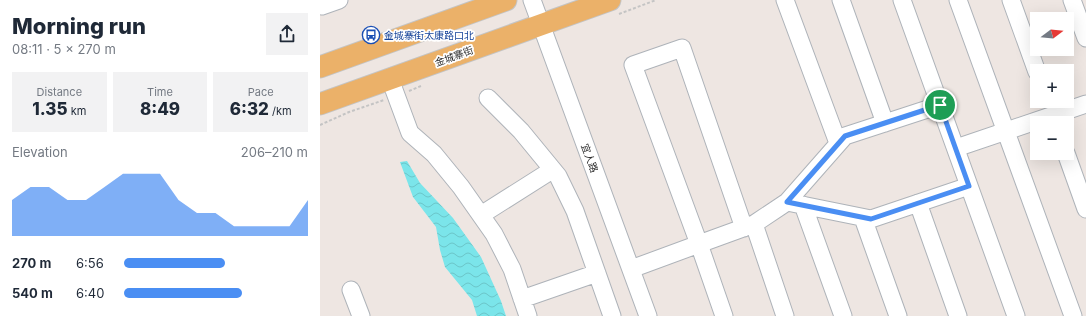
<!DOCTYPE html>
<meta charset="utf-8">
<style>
:root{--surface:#fff;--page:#f2f2f3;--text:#1f2937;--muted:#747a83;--accent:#4a8ef3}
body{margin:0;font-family:Inter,"Noto Sans SC",sans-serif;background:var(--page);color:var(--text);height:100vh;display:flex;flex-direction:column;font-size:15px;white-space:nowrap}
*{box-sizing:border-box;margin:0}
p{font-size:13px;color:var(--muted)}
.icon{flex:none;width:22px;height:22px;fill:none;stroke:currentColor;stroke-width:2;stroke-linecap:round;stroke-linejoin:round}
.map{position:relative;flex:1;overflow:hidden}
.details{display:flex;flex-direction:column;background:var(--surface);width:320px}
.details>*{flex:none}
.needle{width:26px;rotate:74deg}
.controls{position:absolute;left:710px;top:12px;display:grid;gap:8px}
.controls a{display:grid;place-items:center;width:44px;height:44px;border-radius:0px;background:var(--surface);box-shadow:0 4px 16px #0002;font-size:20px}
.pin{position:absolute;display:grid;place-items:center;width:34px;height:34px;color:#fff;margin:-17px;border:2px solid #fff;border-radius:50%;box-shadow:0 1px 4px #0007}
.round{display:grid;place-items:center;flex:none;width:42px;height:42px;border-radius:0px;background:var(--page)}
.overview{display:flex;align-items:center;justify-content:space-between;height:68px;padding:0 12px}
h1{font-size:22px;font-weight:800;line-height:30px}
.metrics{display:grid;grid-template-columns:repeat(3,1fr);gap:6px;height:68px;padding:4px 12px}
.metrics div{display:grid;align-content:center;border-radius:0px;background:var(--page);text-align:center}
.metrics b{font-size:17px;font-weight:800}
.metrics small{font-size:11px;font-weight:400}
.metrics p{font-size:11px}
.chart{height:112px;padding:8px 12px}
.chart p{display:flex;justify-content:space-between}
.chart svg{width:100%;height:72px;margin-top:4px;fill:var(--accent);opacity:.7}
ul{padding:0 12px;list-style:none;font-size:13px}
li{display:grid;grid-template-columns:64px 48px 1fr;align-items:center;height:30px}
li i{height:10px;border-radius:5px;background:var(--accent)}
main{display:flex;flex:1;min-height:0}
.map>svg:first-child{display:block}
</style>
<main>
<section class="details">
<div class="overview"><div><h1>Morning run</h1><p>08:11 · 5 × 270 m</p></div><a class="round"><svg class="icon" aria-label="share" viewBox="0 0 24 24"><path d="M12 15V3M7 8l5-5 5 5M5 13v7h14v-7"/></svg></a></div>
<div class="metrics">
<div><p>Distance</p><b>1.35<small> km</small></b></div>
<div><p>Time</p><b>8:49</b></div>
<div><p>Pace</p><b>6:32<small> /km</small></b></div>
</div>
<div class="chart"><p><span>Elevation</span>206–210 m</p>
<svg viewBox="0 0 160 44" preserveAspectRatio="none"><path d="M0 44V22L10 14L20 14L30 22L40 22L50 14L60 6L70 6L80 6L90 22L100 30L110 30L120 38L130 38L140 38L150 38L160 22V44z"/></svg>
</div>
<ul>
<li><b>270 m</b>6:56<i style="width:55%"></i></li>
<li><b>540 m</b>6:40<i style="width:64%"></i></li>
</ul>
</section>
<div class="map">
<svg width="766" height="316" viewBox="0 0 766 316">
<defs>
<pattern id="water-waves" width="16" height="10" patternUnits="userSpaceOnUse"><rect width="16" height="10" fill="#7be5ea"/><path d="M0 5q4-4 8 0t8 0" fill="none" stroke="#6bc5c9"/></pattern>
</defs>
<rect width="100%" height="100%" fill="#eee6e2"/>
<path fill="url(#water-waves)" d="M 87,161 L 100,183 L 133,218 L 161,257 L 181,301 L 186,316 L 157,316 L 152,300 L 125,267 L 120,250 L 116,227 L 93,197 L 80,162 Z"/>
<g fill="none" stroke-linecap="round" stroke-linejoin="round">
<defs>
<path id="minor" d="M 212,0 L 328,316
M 465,0 L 518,143
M 521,0 L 565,123
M 582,0 L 696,316
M 638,0 L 753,316
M 691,0 L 717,72
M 752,0 L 766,38
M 0,1 L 2,6 L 19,0
M 70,79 L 90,133 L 114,154 L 141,187 L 174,234 L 192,269 L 208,316
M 168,98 L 201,131 L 238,176 L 255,211 L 292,316
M 620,105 L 525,136 L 467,202 L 551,219 L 649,186
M 636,148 L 766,104
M 746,153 L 766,209
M 598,203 L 638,316
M 483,205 L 523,316
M 161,215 L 232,170
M 543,218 L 578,316
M 434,224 L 465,316
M 424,228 L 362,48 L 313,65 L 379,244 L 434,224 L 467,202
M 311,269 L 379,244 L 404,316
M 31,290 L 41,316
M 202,299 L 277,273"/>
<path id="major" d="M 0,67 L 186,0
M 0,104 L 290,0"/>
</defs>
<use href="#minor" stroke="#aeb3b9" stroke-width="19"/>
<use href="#major" stroke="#c4c4c4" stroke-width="23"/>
<path stroke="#c4c4c4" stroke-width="2" stroke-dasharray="3 2" stroke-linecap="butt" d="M 299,14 L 336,0
M 89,91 L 101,86
M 0,125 L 29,112 L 64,100"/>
<use href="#minor" stroke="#fff" stroke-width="17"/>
<use href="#major" stroke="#ebb169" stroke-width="21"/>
</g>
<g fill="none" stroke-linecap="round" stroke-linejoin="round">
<defs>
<path id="route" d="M 620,105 L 649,186 L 551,219 L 467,202 L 525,136 Z"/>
</defs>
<use href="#route" stroke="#fff" stroke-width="8"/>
<use href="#route" stroke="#4a8ef3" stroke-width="5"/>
</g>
<defs>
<symbol id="bus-ring" viewBox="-11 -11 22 22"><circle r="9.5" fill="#fff" stroke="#1a4fb4" stroke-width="1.5"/><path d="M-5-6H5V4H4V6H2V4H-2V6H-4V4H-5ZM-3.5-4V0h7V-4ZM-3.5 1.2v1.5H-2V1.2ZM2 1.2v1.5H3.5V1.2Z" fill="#1a4fb4"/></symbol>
</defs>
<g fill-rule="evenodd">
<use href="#bus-ring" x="41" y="25" width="20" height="20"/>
</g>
<g text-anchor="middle" stroke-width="3.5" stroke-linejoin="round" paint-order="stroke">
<g font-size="10" fill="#164399" stroke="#fff" text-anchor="start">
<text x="64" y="39">金城寨街太康路口北</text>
</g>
<g font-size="10" fill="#2e2e2e" stroke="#fff">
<text transform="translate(134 56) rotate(-20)" y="4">金城寨街</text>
<text transform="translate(270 158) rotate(70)" y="4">宜人路</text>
</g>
</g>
</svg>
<div class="controls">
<a><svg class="needle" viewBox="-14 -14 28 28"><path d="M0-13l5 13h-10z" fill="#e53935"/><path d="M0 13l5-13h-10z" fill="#747a83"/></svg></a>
<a>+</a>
<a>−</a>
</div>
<div class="pin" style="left:620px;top:105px;background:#1e9e55"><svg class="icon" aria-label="arrive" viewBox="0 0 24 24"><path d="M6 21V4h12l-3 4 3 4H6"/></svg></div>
</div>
</main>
